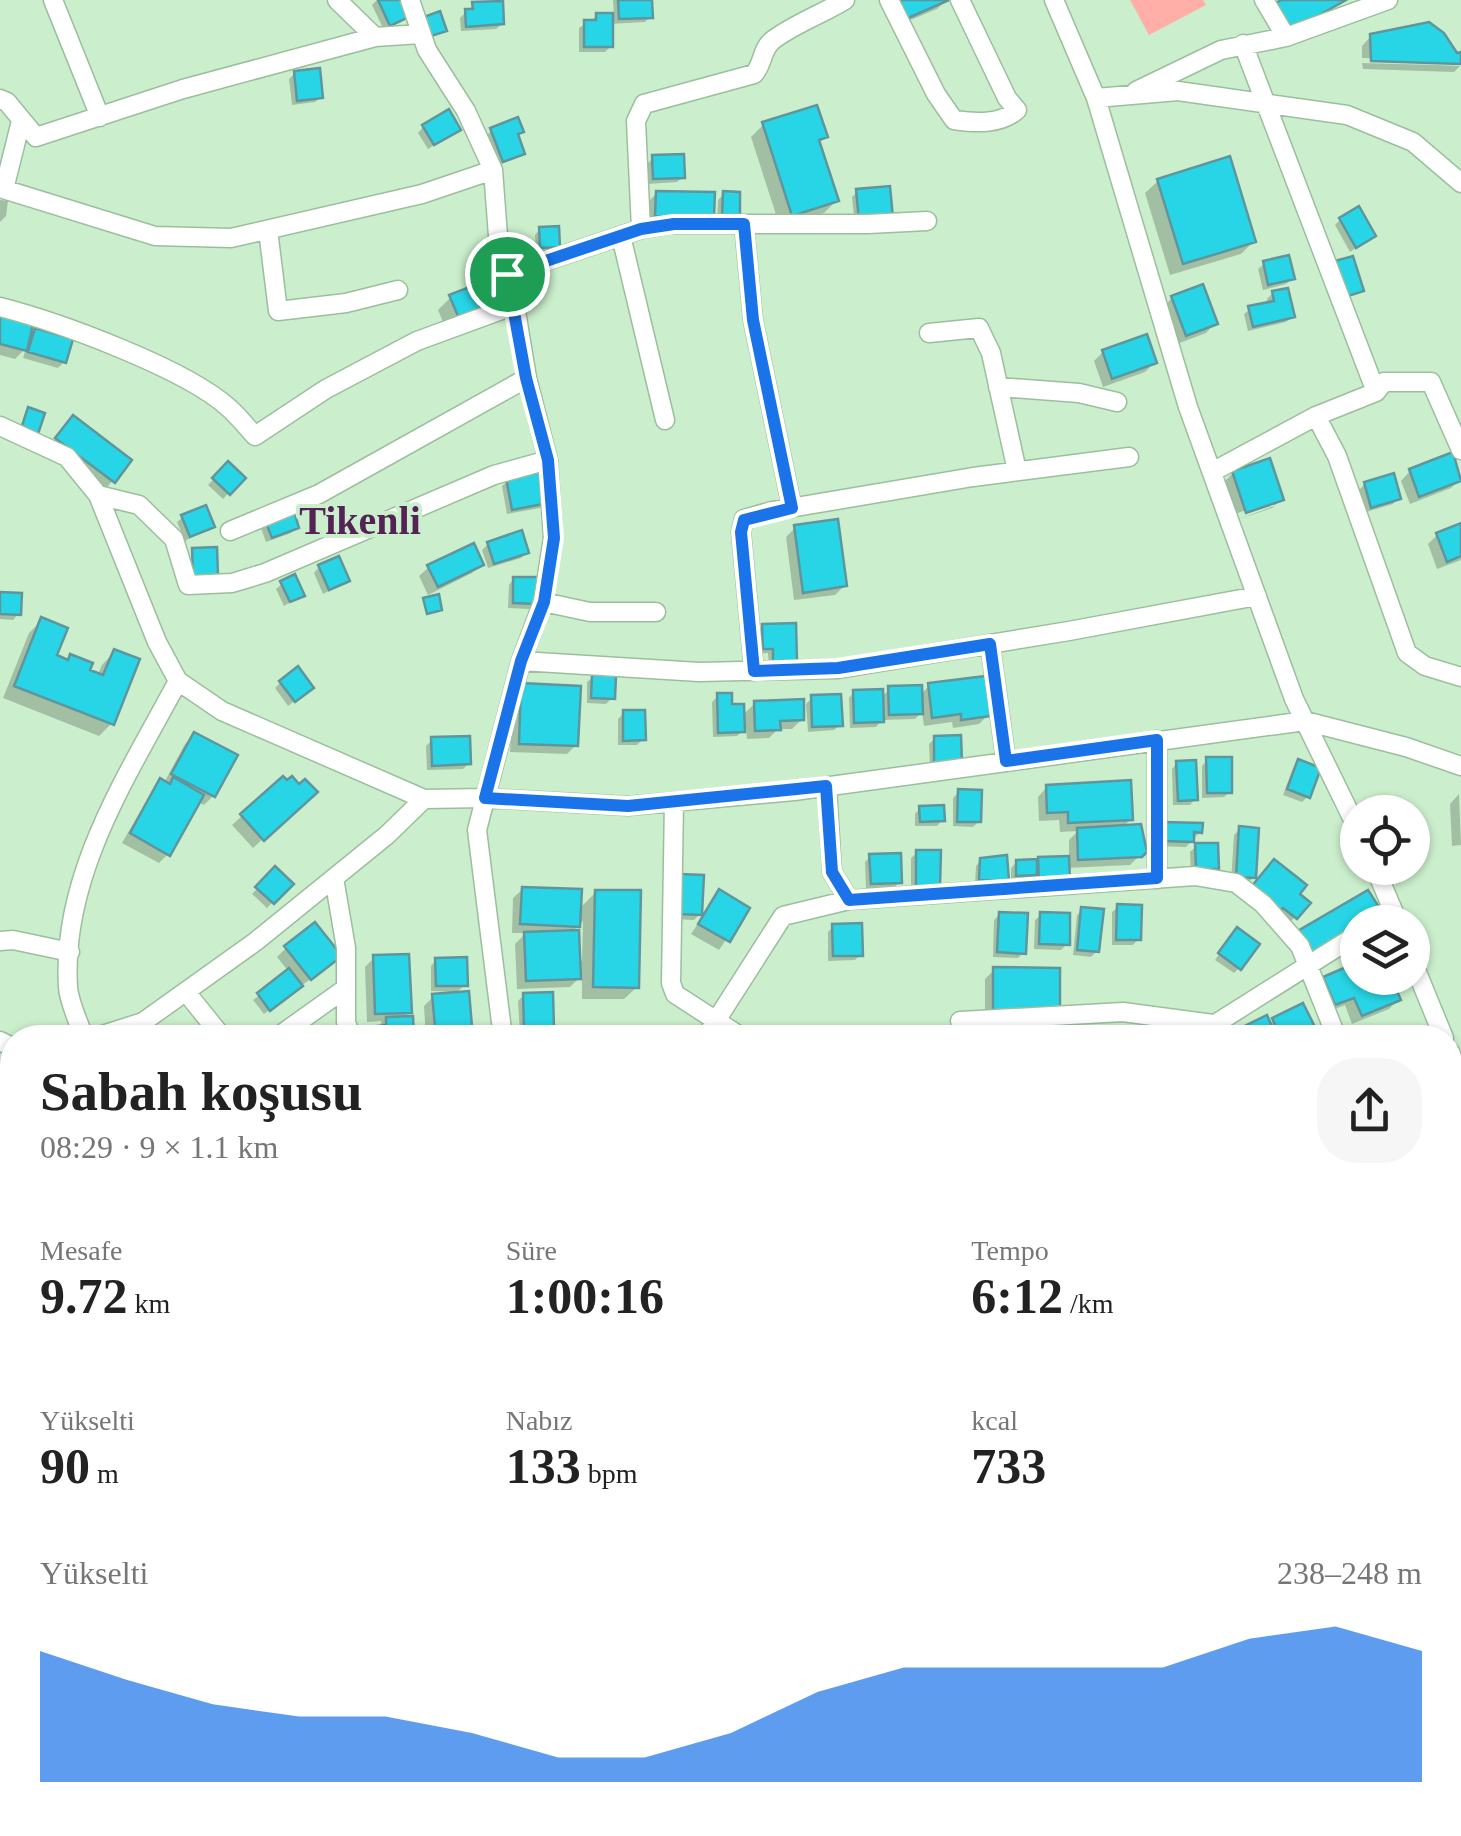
<!DOCTYPE html>
<html lang="tr">
<meta charset="utf-8">
<style>
:root{--surface:#fff;--page:#f6f6f6;--text:#222;--muted:#767676;--accent:#1a73e8}
body{margin:0;font-family:Georgia,serif;background:var(--page);color:var(--text);height:100vh;display:flex;flex-direction:column;font-size:38px;white-space:nowrap}
*{box-sizing:border-box;margin:0}
p{font-size:32px;color:var(--muted)}
.icon{flex:none;width:55px;height:55px;fill:none;stroke:currentColor;stroke-width:2;stroke-linecap:round;stroke-linejoin:round}
.map{position:relative;flex:1;overflow:hidden}
.panel{position:absolute;left:0px;top:1025px;width:1462px;height:812px;display:flex;flex-direction:column;background:var(--surface);border-radius:40px 40px 0 0;box-shadow:0 2px 8px #0004}
.panel>*{flex:none}
.buttons{position:absolute;left:1340px;top:795px;display:grid;gap:20px}
.buttons a{display:grid;place-items:center;width:90px;height:90px;border-radius:50%;background:var(--surface);box-shadow:0 2px 8px #0004;font-size:50px}
.pin{position:absolute;display:grid;place-items:center;width:85px;height:85px;color:#fff;margin:-42px;border:5px solid #fff;border-radius:50%;box-shadow:0 2px 10px #0007}
.round{display:grid;place-items:center;flex:none;width:105px;height:105px;border-radius:40px;background:var(--page)}
.summary{display:flex;align-items:center;justify-content:space-between;height:170px;padding:0 40px}
h1{font-size:55px;font-weight:800;line-height:75px}
.metrics{display:grid;grid-template-columns:repeat(3,1fr);gap:15px;height:170px;padding:10px 40px}
.metrics div{display:grid;align-content:center}
.metrics b{font-size:50px;font-weight:800}
.metrics small{font-size:28px;font-weight:400}
.metrics p{font-size:28px}
.chart{height:280px;padding:20px 40px}
.chart p{display:flex;justify-content:space-between}
.chart svg{width:100%;height:180px;margin-top:10px;fill:var(--accent);opacity:.7}
.map>svg:first-child{display:block}
</style>
<div class="map">
<svg width="1461" height="1836" viewBox="0 0 1461 1836">
<rect width="100%" height="100%" fill="#cbefcc"/>
<path fill="#ffafa7" d="M 1130,0 L 1203,0 L 1206,5 L 1149,35 Z"/>
<path fill="#0003" fill-rule="evenodd" d="M 377,0 L 401,0 L 408,16 L 384,30 L 372,5 Z
M 613,0 L 650,0 L 650,17 L 645,22 L 610,24 L 611,46 L 605,52 L 579,52 L 579,28 L 597,16 L 614,15 Z
M 885,0 L 946,0 L 937,9 L 896,26 Z
M 473,5 L 502,24 L 496,29 L 461,31 L 460,18 Z
M 1371,36 L 1461,61 L 1362,58 L 1362,46 Z
M 1362,63 L 1437,65 L 1460,66 L 1454,72 L 1363,69 Z
M 295,73 L 321,97 L 315,102 L 292,105 L 289,79 Z
M 763,125 L 825,137 L 818,144 L 836,201 L 824,213 L 780,227 L 751,137 Z
M 423,127 L 458,129 L 428,149 L 418,133 Z
M 492,130 L 521,132 L 516,136 L 523,153 L 498,166 L 486,136 Z
M 653,158 L 683,177 L 677,182 L 648,184 L 647,164 Z
M 1158,181 L 1254,241 L 1241,254 L 1170,275 L 1145,193 Z
M 888,188 L 855,226 L 852,197 L 858,191 Z
M 657,193 L 712,216 L 647,225 L 648,202 Z
M 724,194 L 738,194 L 717,222 L 718,200 Z
M 0,200 L 8,201 L 6,216 L 0,222 Z
M 1340,220 L 1373,236 L 1350,252 L 1335,225 Z
M 540,229 L 557,246 L 552,252 L 536,252 L 535,235 Z
M 1264,264 L 1292,279 L 1286,284 L 1263,290 L 1258,269 Z
M 1273,293 L 1292,317 L 1286,322 L 1248,331 L 1244,314 L 1250,309 L 1268,305 L 1267,299 Z
M 451,297 L 480,314 L 448,334 L 438,310 Z
M 1172,298 L 1215,323 L 1206,333 L 1177,344 L 1163,307 Z
M 0,318 L 27,339 L 35,330 L 64,362 L 58,368 L 23,358 L 26,348 L 15,359 L 0,355 Z
M 1103,352 L 1154,363 L 1145,372 L 1103,387 L 1094,361 Z
M 64,428 L 129,461 L 104,491 L 48,448 Z
M 228,464 L 243,478 L 223,499 L 208,485 Z
M 1410,471 L 1460,479 L 1451,488 L 1410,504 L 1401,481 Z
M 1233,473 L 1281,499 L 1272,508 L 1237,520 L 1274,506 L 1274,500 L 1235,514 L 1224,482 Z
M 508,481 L 546,502 L 540,508 L 507,514 L 502,486 Z
M 1365,484 L 1398,498 L 1393,504 L 1366,512 L 1359,490 Z
M 183,517 L 212,526 L 185,541 L 177,522 Z
M 267,522 L 297,527 L 291,533 L 266,542 L 261,528 Z
M 1461,526 L 1461,560 L 1437,569 L 1428,544 L 1437,535 Z
M 795,528 L 844,586 L 835,595 L 794,600 L 786,537 Z
M 488,544 L 527,552 L 521,558 L 488,568 L 482,550 Z
M 481,564 L 472,573 L 428,595 L 419,576 L 429,567 Z
M 319,567 L 347,581 L 323,594 L 314,573 Z
M 514,579 L 535,603 L 529,609 L 508,608 L 509,585 Z
M 282,584 L 302,595 L 284,606 L 276,589 Z
M 0,595 L 18,614 L 13,620 L 0,619 Z
M 42,620 L 53,657 L 97,676 L 102,665 L 114,652 L 112,723 L 99,736 L 3,698 L 29,633 Z
M 763,626 L 794,660 L 788,666 L 769,667 L 768,653 L 758,654 L 757,632 Z
M 593,677 L 612,698 L 606,704 L 587,703 L 587,682 Z
M 280,683 L 305,693 L 288,706 L 275,688 Z
M 522,686 L 576,745 L 567,754 L 510,752 L 513,695 Z
M 929,686 L 988,715 L 979,724 L 953,728 L 952,722 L 924,726 L 922,712 L 915,719 L 882,720 L 876,727 L 850,728 L 849,698 L 854,692 L 880,698 L 890,689 L 920,695 Z
M 718,696 L 742,716 L 755,703 L 802,719 L 792,729 L 778,729 L 769,738 L 747,739 L 746,727 L 737,736 L 713,737 L 712,702 Z
M 812,698 L 840,725 L 834,730 L 808,732 L 806,704 Z
M 624,713 L 643,739 L 637,745 L 618,745 L 618,719 Z
M 194,735 L 213,796 L 204,805 L 198,802 L 168,854 L 159,863 L 122,843 L 152,791 L 161,781 L 164,783 L 185,744 Z
M 935,738 L 959,738 L 930,767 L 929,744 Z
M 432,740 L 469,763 L 463,769 L 427,770 L 426,746 Z
M 1207,760 L 1230,792 L 1224,797 L 1202,798 L 1202,766 Z
M 1299,762 L 1308,796 L 1302,802 L 1283,795 L 1293,768 Z
M 1177,763 L 1195,799 L 1190,805 L 1173,805 L 1172,769 Z
M 282,779 L 305,801 L 253,848 L 232,825 Z
M 1047,787 L 1131,819 L 1122,828 L 1144,851 L 1130,865 L 1067,868 L 1067,880 L 1011,880 L 1011,868 L 1017,862 L 1069,858 L 1069,840 L 1078,831 L 1060,832 L 1059,820 L 1039,821 L 1038,797 Z
M 959,792 L 979,821 L 973,827 L 953,826 L 953,798 Z
M 1459,794 L 1461,845 L 1452,846 L 1450,804 Z
M 920,808 L 942,820 L 937,826 L 915,826 L 915,814 Z
M 1240,829 L 1254,877 L 1248,883 L 1231,882 L 1234,835 Z
M 1159,830 L 1200,832 L 1186,847 L 1158,846 Z
M 1196,846 L 1217,868 L 1211,873 L 1191,874 L 1190,852 Z
M 917,853 L 938,887 L 911,892 L 911,858 Z
M 871,856 L 899,882 L 894,888 L 866,889 L 865,862 Z
M 1005,858 L 1001,885 L 975,885 L 976,866 L 981,860 Z
M 275,870 L 290,884 L 267,908 L 252,894 Z
M 680,877 L 700,914 L 694,920 L 673,919 Z
M 523,889 L 579,909 L 596,892 L 637,987 L 624,999 L 582,999 L 582,975 L 570,987 L 517,989 L 515,944 L 526,933 L 512,933 L 513,898 ZM 583,921 L 582,961 L 578,961 L 571,933 Z
M 719,892 L 747,909 L 719,950 L 691,934 Z
M 1296,894 L 1307,903 L 1286,927 L 1272,916 Z
M 1118,907 L 1138,939 L 1133,945 L 1112,945 L 1112,912 Z
M 1082,910 L 1097,951 L 1091,957 L 1073,955 L 1077,915 Z
M 1000,914 L 1024,952 L 1018,958 L 993,957 L 994,920 Z
M 1041,915 L 1067,944 L 1061,950 L 1034,949 L 1035,920 Z
M 833,927 L 860,955 L 855,960 L 828,961 L 828,932 Z
M 1232,936 L 1239,968 L 1234,973 L 1215,960 Z
M 286,948 L 329,965 L 264,1014 L 253,1000 L 289,972 L 277,957 Z
M 374,958 L 409,1012 L 402,1019 L 412,1038 L 373,1038 L 372,1034 L 381,1028 L 381,1021 L 367,1022 L 365,967 Z
M 436,960 L 465,985 L 457,992 L 431,991 L 431,966 Z
M 994,970 L 1057,1010 L 985,1019 L 985,979 Z
M 1389,978 L 1398,1000 L 1389,1009 L 1352,1024 L 1345,1005 L 1325,1013 L 1315,988 L 1324,979 Z
M 524,995 L 552,1027 L 546,1033 L 520,1034 L 518,1001 Z
M 433,997 L 470,1038 L 426,1038 L 424,1006 Z
M 1273,1020 L 1315,1032 L 1309,1038 L 1226,1038 L 1269,1025 Z"/>
<path fill="#28d5e6" stroke="#5f969d" stroke-width="2.5" d="M 378,0 L 404,0 L 411,16 L 390,26 Z
M 618,0 L 652,0 L 653,18 L 619,19 Z
M 898,0 L 949,0 L 906,19 Z
M 1281,0 L 1346,0 L 1291,31 L 1276,3 Z
M 503,1 L 504,24 L 466,27 L 465,9 L 473,9 L 472,2 Z
M 440,11 L 447,31 L 428,37 L 421,18 Z
M 596,13 L 613,13 L 613,47 L 584,47 L 584,20 L 596,20 Z
M 1429,22 L 1444,33 L 1457,53 L 1461,52 L 1461,64 L 1371,61 L 1370,34 Z
M 320,68 L 323,98 L 297,101 L 294,71 Z
M 817,105 L 828,137 L 819,140 L 839,201 L 792,216 L 762,122 Z
M 449,109 L 461,130 L 434,145 L 422,125 Z
M 518,117 L 524,132 L 518,134 L 525,154 L 503,162 L 490,128 Z
M 684,154 L 685,178 L 653,179 L 652,155 Z
M 1230,156 L 1256,242 L 1183,264 L 1157,179 Z
M 890,186 L 893,218 L 859,222 L 856,189 Z
M 656,191 L 715,192 L 714,217 L 655,216 Z
M 723,191 L 740,192 L 740,218 L 722,217 Z
M 1359,206 L 1376,236 L 1356,248 L 1339,218 Z
M 559,226 L 560,247 L 540,248 L 539,227 Z
M 1289,255 L 1295,279 L 1268,285 L 1263,261 Z
M 1353,256 L 1364,291 L 1342,298 L 1331,262 Z
M 1203,284 L 1218,324 L 1186,336 L 1171,296 Z
M 472,286 L 483,314 L 461,323 L 449,295 Z
M 1288,288 L 1295,317 L 1253,327 L 1248,306 L 1274,301 L 1272,291 Z
M 0,316 L 33,324 L 27,351 L 0,344 Z
M 35,328 L 73,339 L 66,363 L 28,352 Z
M 1147,334 L 1157,363 L 1112,379 L 1102,350 Z
M 28,407 L 45,413 L 37,437 L 20,432 Z
M 73,415 L 132,460 L 115,483 L 55,438 Z
M 1453,452 L 1461,481 L 1419,497 L 1409,469 Z
M 1270,458 L 1284,500 L 1246,513 L 1232,471 Z
M 228,461 L 246,478 L 230,495 L 212,478 Z
M 542,472 L 548,503 L 512,510 L 506,478 Z
M 1394,473 L 1401,499 L 1371,508 L 1364,482 Z
M 206,505 L 215,527 L 190,537 L 181,515 Z
M 294,511 L 299,528 L 272,538 L 265,520 Z
M 838,519 L 847,586 L 803,593 L 794,525 Z
M 1461,523 L 1461,556 L 1447,562 L 1436,533 Z
M 522,530 L 529,553 L 494,564 L 487,542 Z
M 474,543 L 484,565 L 438,587 L 427,565 Z
M 217,547 L 218,575 L 193,576 L 192,548 Z
M 339,556 L 350,581 L 329,590 L 318,565 Z
M 295,574 L 305,596 L 290,602 L 280,581 Z
M 513,577 L 538,577 L 537,604 L 513,603 Z
M 0,592 L 22,593 L 21,615 L 0,614 Z
M 439,594 L 442,610 L 427,614 L 423,598 Z
M 41,617 L 68,628 L 57,655 L 68,660 L 70,654 L 93,663 L 90,670 L 103,675 L 114,649 L 140,659 L 114,725 L 14,686 Z
M 796,623 L 797,661 L 773,662 L 773,649 L 763,649 L 762,624 Z
M 298,666 L 314,688 L 295,702 L 279,681 Z
M 592,674 L 616,675 L 615,699 L 591,698 Z
M 986,676 L 991,716 L 961,720 L 961,714 L 932,718 L 928,683 Z
M 521,683 L 581,686 L 578,746 L 519,744 Z
M 922,685 L 923,714 L 889,715 L 888,686 Z
M 883,689 L 884,722 L 854,723 L 853,690 Z
M 717,693 L 732,693 L 732,704 L 744,704 L 745,732 L 718,733 Z
M 841,694 L 843,726 L 812,727 L 811,695 Z
M 804,699 L 804,720 L 780,721 L 781,730 L 755,731 L 754,701 Z
M 623,710 L 645,710 L 646,740 L 623,741 Z
M 194,732 L 238,755 L 215,797 L 171,774 Z
M 961,735 L 962,762 L 934,763 L 934,736 Z
M 470,736 L 471,764 L 432,766 L 431,737 Z
M 1206,757 L 1232,757 L 1232,793 L 1207,793 Z
M 1298,759 L 1321,768 L 1310,798 L 1287,789 Z
M 1196,760 L 1198,800 L 1178,801 L 1176,761 Z
M 283,776 L 287,780 L 292,776 L 299,784 L 305,779 L 318,792 L 264,841 L 240,814 Z
M 173,777 L 204,795 L 170,856 L 130,833 L 160,778 L 170,784 Z
M 1131,780 L 1133,820 L 1068,823 L 1068,812 L 1047,813 L 1046,785 Z
M 958,789 L 982,790 L 981,822 L 957,822 Z
M 944,805 L 945,821 L 920,822 L 919,806 Z
M 1163,822 L 1203,823 L 1202,833 L 1194,832 L 1194,842 L 1163,841 Z
M 1141,824 L 1147,852 L 1142,857 L 1078,860 L 1077,828 Z
M 1239,826 L 1259,828 L 1256,878 L 1236,877 Z
M 1195,843 L 1218,843 L 1219,869 L 1196,869 Z
M 916,850 L 941,850 L 940,888 L 916,888 Z
M 901,853 L 902,883 L 871,884 L 869,854 Z
M 1007,855 L 1009,881 L 979,880 L 980,858 Z
M 1069,856 L 1070,881 L 1039,882 L 1038,857 Z
M 1037,859 L 1037,875 L 1016,876 L 1016,860 Z
M 1274,859 L 1307,885 L 1300,894 L 1311,903 L 1297,919 L 1283,908 L 1280,911 L 1251,887 Z
M 275,866 L 294,884 L 274,904 L 255,887 Z
M 679,874 L 704,875 L 702,915 L 678,914 Z
M 522,887 L 582,889 L 580,927 L 520,924 Z
M 719,889 L 750,908 L 730,942 L 698,924 Z
M 595,890 L 641,890 L 639,988 L 593,987 Z
M 1368,890 L 1379,907 L 1366,915 L 1368,919 L 1358,922 L 1358,926 L 1310,955 L 1296,932 Z
M 1117,904 L 1142,905 L 1141,940 L 1116,940 Z
M 1081,907 L 1104,909 L 1099,952 L 1077,950 Z
M 999,912 L 1028,913 L 1026,954 L 997,952 Z
M 1040,912 L 1070,913 L 1070,945 L 1039,944 Z
M 315,922 L 342,956 L 311,980 L 284,946 Z
M 862,923 L 863,956 L 833,956 L 832,924 Z
M 1237,927 L 1260,944 L 1241,970 L 1218,953 Z
M 579,930 L 581,979 L 526,981 L 524,932 Z
M 409,954 L 412,1013 L 375,1014 L 373,955 Z
M 467,957 L 468,986 L 436,986 L 435,958 Z
M 1358,962 L 1358,978 L 1391,978 L 1401,1000 L 1362,1016 L 1354,998 L 1335,1005 L 1323,977 Z
M 993,967 L 1060,968 L 1060,1011 L 993,1010 Z
M 289,968 L 303,986 L 270,1011 L 257,993 Z
M 469,991 L 473,1038 L 436,1038 L 432,994 Z
M 553,992 L 554,1028 L 524,1029 L 523,993 Z
M 1303,1003 L 1318,1033 L 1308,1038 L 1281,1038 L 1272,1018 Z
M 1267,1015 L 1277,1038 L 1220,1038 Z
M 413,1016 L 414,1038 L 378,1038 L 377,1026 L 386,1025 L 386,1017 Z"/>
<g fill="none" stroke-linecap="round" stroke-linejoin="round">
<defs>
<path id="minor" d="M 53,0 L 100,117
M 337,0 L 375,37
M 410,0 L 427,50 L 466,111 L 493,170 L 498,236 L 515,305 L 527,378 L 548,460 L 553,538 L 543,602 L 521,661 L 477,830 L 503,1038
M 889,0 L 936,94 L 954,120 C 975,123 1000,125 1017,110 L 1007,98 L 960,0
M 1054,0 L 1096,98 L 1188,407 L 1294,699 L 1358,830
M 1264,0 L 1286,37
M 1136,91 L 1221,50 L 1286,37 L 1388,0
M 1096,98 L 1178,91 L 1347,115 L 1413,142 L 1461,183
M 0,99 L 7,102 L 36,137 L 183,89 L 375,37 L 421,34
M 0,188 L 155,236 L 231,238 L 422,194 L 493,170
M 4,189 L 21,121
M 744,225 L 753,320 L 792,508
M 641,229 L 636,121 L 644,104 L 754,74 C 764,63 761,49 773,40 C 794,24 822,14 845,0
M 268,230 L 278,311 L 346,303 L 398,290
M 621,236 L 665,420
M 507,274 L 641,229 L 673,224 L 868,224 L 927,221
M 0,307 C 58,322 185,368 229,408 C 238,416 247,427 255,436 L 326,389 L 417,341 L 515,305
M 929,333 L 979,328 L 991,353 L 1017,471
M 998,387 L 1079,393 L 1117,402
M 1376,392 L 1384,382 L 1431,382 L 1461,450
M 1316,416 L 1337,456 L 1407,653 L 1425,666 L 1461,677
M 0,426 L 67,457 L 98,495 L 157,642 L 178,681 L 222,711 L 424,799 L 485,798 L 628,806 L 794,791 L 1305,721 L 1406,747 L 1461,766
M 1212,472 L 1316,416 L 1376,392 L 1243,44
M 98,495 L 139,505 L 174,539 L 188,585 L 232,583 L 265,573 L 494,475 L 548,460
M 230,531 L 319,494 L 527,378
M 543,602 L 590,612 L 656,612
M 990,644 L 1006,761
M 521,661 L 699,672 L 838,669 L 1069,631 L 1257,596
M 754,671 L 741,532 L 744,519 L 772,511 L 973,477 L 1129,457
M 1157,740 L 1157,879
M 827,787 L 832,872 L 849,900 L 1195,876 L 1236,883 L 1263,904 L 1300,946 L 1337,1038
M 674,802 L 671,983 L 675,994 L 743,1038
M 1375,868 L 1398,922
M 334,878 L 346,948 L 346,1022 L 351,1038
M 0,941 L 13,940 L 70,952
M 1412,960 L 1444,1038
M 186,992 L 223,1038
M 960,1021 L 1123,1012 L 1213,1024
M 84,1038 C 79,1022 69,1003 68,987 C 61,875 128,775 178,681
M 93,1038 L 143,1022 L 255,942 L 387,835 L 424,799
M 276,1038 L 346,988
M 705,1038 L 783,916 L 849,900
M 1193,1038 L 1358,934
M 0,1041 L 12,1047
M 1450,1053 L 1461,1081
M 0,1114 L 12,1096
M 1450,1119 L 1461,1111
M 1450,1564 L 1461,1562
M 0,1716 L 12,1716
M 278,1825 L 282,1836
M 1191,1825 L 1192,1836
M 447,1836 L 449,1825
M 1392,1836 L 1392,1825"/>
</defs>
<use href="#minor" stroke="#9cbe9d" stroke-width="21"/>
<use href="#minor" stroke="#fff" stroke-width="18"/>
</g>
<g fill="none" stroke-linecap="round" stroke-linejoin="round">
<defs>
<path id="route" d="M 674,224 L 744,224 L 753,320 L 792,508 L 744,520 L 741,532 L 754,671 L 838,668 L 990,644 L 1006,761 L 1157,740 L 1157,878 L 849,900 L 832,872 L 826,786 L 628,806 L 485,798 L 521,661 L 544,602 L 554,538 L 548,460 L 526,378 L 507,274 L 641,229 Z"/>
</defs>
<use href="#route" stroke="#fff" stroke-width="20"/>
<use href="#route" stroke="#1a73e8" stroke-width="12"/>
</g>
<g text-anchor="middle" stroke-width="8" stroke-linejoin="round" paint-order="stroke">
<g font-size="40" font-weight="bold" fill="#532355" stroke="#cbefcc">
<text x="360" y="534">Tikenli</text>
</g>
</g>
</svg>
<div class="buttons">
<a><svg class="icon" aria-label="locate" viewBox="0 0 24 24"><circle cx="12" cy="12" r="6"/><path d="M12 2v4M12 18v4M2 12h4M18 12h4"/></svg></a>
<a><svg class="icon" aria-label="layers" viewBox="0 0 24 24"><path d="M12 4l9 5-9 5-9-5zM3 14l9 5 9-5"/></svg></a>
</div>
<div class="pin" style="left:507px;top:274px;background:#1e9e55"><svg class="icon" aria-label="arrive" viewBox="0 0 24 24"><path d="M6 21V4h12l-3 4 3 4H6"/></svg></div>
<section class="panel">
<div class="summary"><div><h1>Sabah koşusu</h1><p>08:29 · 9 × 1.1 km</p></div><a class="round"><svg class="icon" aria-label="share" viewBox="0 0 24 24"><path d="M12 15V3M7 8l5-5 5 5M5 13v7h14v-7"/></svg></a></div>
<div class="metrics">
<div><p>Mesafe</p><b>9.72<small> km</small></b></div>
<div><p>Süre</p><b>1:00:16</b></div>
<div><p>Tempo</p><b>6:12<small> /km</small></b></div>
</div>
<div class="metrics">
<div><p>Yükselti</p><b>90<small> m</small></b></div>
<div><p>Nabız</p><b>133<small> bpm</small></b></div>
<div><p>kcal</p><b>733</b></div>
</div>
<div class="chart"><p><span>Yükselti</span>238–248 m</p>
<svg viewBox="0 0 160 44" preserveAspectRatio="none"><path d="M0 44V12L10 19L20 25L30 28L40 28L50 32L60 38L70 38L80 32L90 22L100 16L110 16L120 16L130 16L140 9L150 6L160 12V44z"/></svg>
</div>
</section>
</div>
